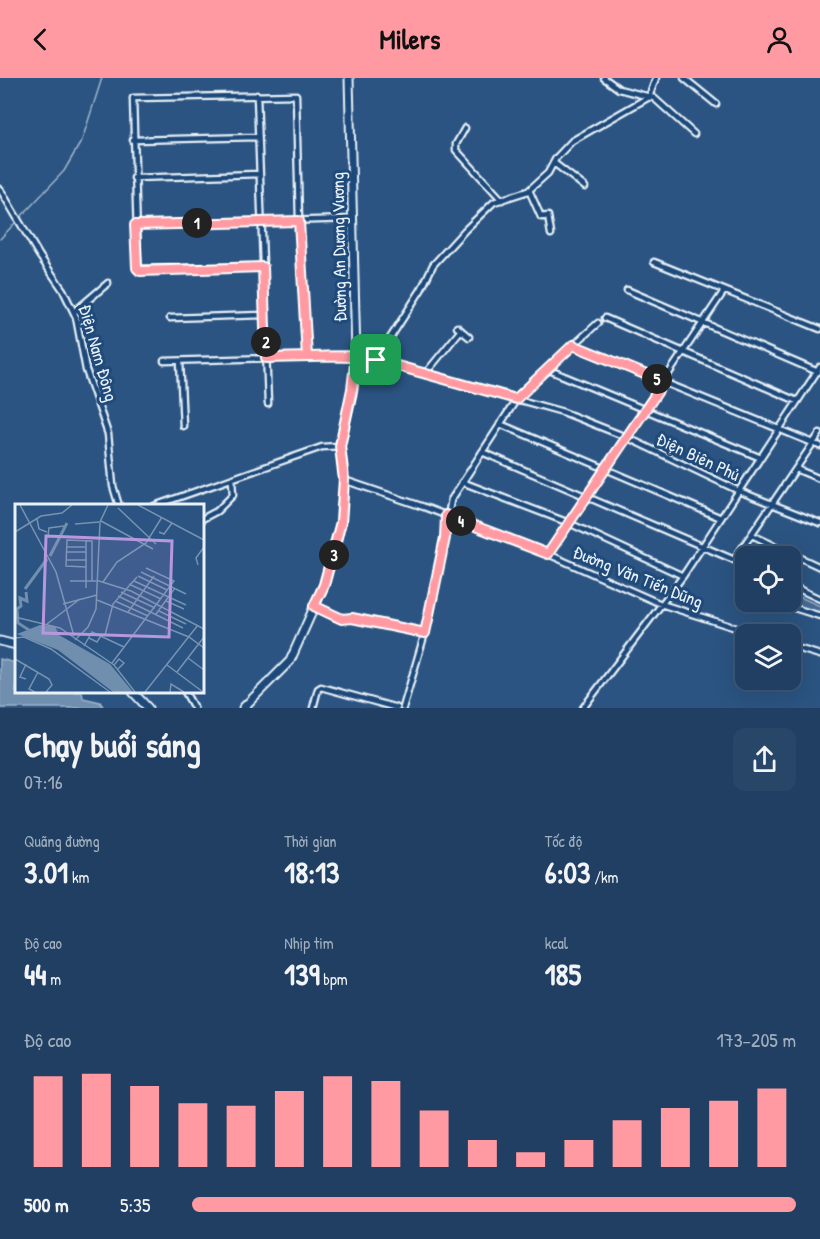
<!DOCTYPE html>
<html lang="vi">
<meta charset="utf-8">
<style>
:root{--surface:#203f62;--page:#284668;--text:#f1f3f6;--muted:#a2afbe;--line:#3d5877;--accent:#ff9aa2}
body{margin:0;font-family:"Patrick Hand",sans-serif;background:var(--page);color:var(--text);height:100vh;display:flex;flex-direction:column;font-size:22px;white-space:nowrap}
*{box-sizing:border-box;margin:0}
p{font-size:20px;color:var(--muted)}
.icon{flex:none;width:33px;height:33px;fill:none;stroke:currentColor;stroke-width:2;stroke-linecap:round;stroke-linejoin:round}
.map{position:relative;height:630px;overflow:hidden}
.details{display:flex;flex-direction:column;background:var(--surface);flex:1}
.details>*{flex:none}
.buttons{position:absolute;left:735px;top:468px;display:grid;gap:12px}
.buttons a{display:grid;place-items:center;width:66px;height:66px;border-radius:12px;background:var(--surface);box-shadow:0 6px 24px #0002,0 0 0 2px var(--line);font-size:30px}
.pin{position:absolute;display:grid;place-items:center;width:51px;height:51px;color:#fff;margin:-26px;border-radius:12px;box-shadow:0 3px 9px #0006}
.km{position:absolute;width:30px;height:30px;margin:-15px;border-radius:50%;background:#222;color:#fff;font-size:16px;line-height:30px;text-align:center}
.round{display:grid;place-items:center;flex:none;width:63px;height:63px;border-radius:12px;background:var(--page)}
.head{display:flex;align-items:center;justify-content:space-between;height:102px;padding:0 24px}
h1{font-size:33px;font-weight:800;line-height:45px}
.stats{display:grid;grid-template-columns:repeat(3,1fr);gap:9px;height:102px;padding:6px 24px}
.stats div{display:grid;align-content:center}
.stats b{font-size:30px;font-weight:800}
.stats small{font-size:16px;font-weight:400}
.stats p{font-size:16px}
.chart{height:168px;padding:12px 24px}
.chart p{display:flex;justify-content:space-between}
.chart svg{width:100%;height:108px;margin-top:6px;stroke:var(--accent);stroke-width:6}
ul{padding:0 24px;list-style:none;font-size:20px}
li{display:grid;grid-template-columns:96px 72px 1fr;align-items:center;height:45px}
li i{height:15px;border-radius:8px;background:var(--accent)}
header{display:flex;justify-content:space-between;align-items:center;height:78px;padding:0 24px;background:var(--accent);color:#111;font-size:27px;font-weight:800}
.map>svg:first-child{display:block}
</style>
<header><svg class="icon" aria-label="back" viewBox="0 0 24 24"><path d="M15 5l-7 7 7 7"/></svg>Milers<svg class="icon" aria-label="person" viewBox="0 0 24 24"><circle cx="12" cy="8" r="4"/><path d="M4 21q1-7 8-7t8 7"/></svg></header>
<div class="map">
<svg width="820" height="630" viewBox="0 0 820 630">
<rect width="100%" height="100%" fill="#2b5482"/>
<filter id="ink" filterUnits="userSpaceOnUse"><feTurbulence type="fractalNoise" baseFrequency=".0167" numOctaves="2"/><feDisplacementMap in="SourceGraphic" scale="12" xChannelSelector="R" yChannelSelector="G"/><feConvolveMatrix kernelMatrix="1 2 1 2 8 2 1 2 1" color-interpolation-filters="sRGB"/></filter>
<g filter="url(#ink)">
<path fill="#476b93" stroke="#98aec6" stroke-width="1.5" d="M 791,515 L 820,528 L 820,536 L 780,524 L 790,524 Z"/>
<path fill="#708ead" stroke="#a0b6cb" stroke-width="1.5" d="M 0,581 L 16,585 L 16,614 L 82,614 L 83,620 L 100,624 L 104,630 L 0,630 Z"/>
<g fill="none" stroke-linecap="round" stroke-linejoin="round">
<path stroke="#a0b6cb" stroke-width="1.5" d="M 0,161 L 64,93 L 82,62 L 102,0"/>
<defs>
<path id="minor" d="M 604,0 L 619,11 L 654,20 L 694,56
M 684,0 L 716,26
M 257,17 L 268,326
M 465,50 L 456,66 L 456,72 L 502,122
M 133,62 L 257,59
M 554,85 L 585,109
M 134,100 L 259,96
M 0,111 L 39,177 L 63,212 L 76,239 L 86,292 L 108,356 L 113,408 L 119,428
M 529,112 L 541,139 L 548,138 L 551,156
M 135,147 L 353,141
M 654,184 L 820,251
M 263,189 L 138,191 L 133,20 L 296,17 L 299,143 L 307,279
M 627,212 L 818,294
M 74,234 L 108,205
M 170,240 L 264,237
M 605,240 L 797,323
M 457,249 L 469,259
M 573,267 L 820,368
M 376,282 L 421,212 L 433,187 L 465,152 L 494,124 L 528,113 L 548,95 L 556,80 L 572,63 L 649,19 L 656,0
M 164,283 L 347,278 L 376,282 L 563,334 L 626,359 L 739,413 L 820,445
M 180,283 L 183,348
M 547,291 L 761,380
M 425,296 L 461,252
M 500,346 L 721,440
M 482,374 L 746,487
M 796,391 L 820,401
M 344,402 L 424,429 L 548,476 L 661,526 L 755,556
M 462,404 L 569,445 L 683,498
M 154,428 L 322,369 L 340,368
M 202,441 L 217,433 L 233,417 L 232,402
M 752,457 L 820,489
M 548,476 L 724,213
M 734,482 L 820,355
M 790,507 L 820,521
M 746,508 L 746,509
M 775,524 L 820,538
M 314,528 L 340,541 L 352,540 L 425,555
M 790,568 L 820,577
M 185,614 L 194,630
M 313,630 L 318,611 L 321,609 L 397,630
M 403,630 L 429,541 L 451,422 L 520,316 L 598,245
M 583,630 L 683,498 L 820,289"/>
<path id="secondary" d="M 0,563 L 16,567
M 133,614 L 148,630
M 243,630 L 290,583 L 324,507 L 341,444 L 344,402 L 340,368 L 353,311 L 356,278 L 349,0"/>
</defs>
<use href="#minor" stroke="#e8f1f8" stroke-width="9"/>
<use href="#secondary" stroke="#e8f1f8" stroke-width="11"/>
<use href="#minor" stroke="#1f4a7a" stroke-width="4.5"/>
<use href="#secondary" stroke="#1f4a7a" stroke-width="7"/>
</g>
</g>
<g fill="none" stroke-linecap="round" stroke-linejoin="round" filter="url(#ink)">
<defs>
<path id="route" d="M 376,282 C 353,278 331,278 307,279 L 299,143 L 135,147 L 137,190 L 140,193 L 263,189 L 266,280 L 356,278 L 352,311 L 340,368 L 344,402 L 341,444 L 324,507 L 314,528 L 342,541 L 352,540 L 425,555 L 445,460 L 446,437 L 548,476 L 664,304 L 573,267 L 516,321 L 376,282"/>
</defs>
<use href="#route" stroke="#fff" stroke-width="12"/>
<use href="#route" stroke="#ff9aa2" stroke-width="8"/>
</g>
<g text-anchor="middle" stroke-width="6" stroke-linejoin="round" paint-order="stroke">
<g font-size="18" fill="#e8f1f8" stroke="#1f4a7a">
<text transform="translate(339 169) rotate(-91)" y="6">Đường An Dương Vương</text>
<text transform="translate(98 275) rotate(74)" y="6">Điện Nam Đông</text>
<text transform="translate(698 379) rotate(25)" y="6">Điện Biên Phủ</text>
<text transform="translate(638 499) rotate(22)" y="6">Đường Văn Tiến Dũng</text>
</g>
</g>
<g transform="translate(15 426)">
<rect width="189" height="189" fill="#2b5482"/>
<path d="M 25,121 L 40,122 L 44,131 L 95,160 L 118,188 L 98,188 L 43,146 L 2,130 Z" fill="#708ead"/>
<path fill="none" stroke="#708ead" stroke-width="3" d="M 35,52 L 52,19M 10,85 L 32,55M 11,88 L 12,97 L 5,94 L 6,102 L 2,105 L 3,119 L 14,126"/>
<path fill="none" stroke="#7793b1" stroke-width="1.5" d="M 5,1 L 41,68 L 59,132M 123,1 L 189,36M 103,4 L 141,40M 22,15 L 24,25 L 32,28M 86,17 L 138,45M 60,20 L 84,18M 0,28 L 26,12 L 47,9 L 57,1M 144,28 L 149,30 L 157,19M 33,32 L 34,24 L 49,22M 71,37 L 71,84M 51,43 L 70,43M 51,48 L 71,48M 51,56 L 72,56M 183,61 L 181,54 L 189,43M 71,63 L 51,62 L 52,36 L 77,37 L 77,77M 126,68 L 171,90M 123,72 L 152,86M 55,77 L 84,77 L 116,87 L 189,125M 119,77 L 171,101M 88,78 L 102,58 L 131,39 L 147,13M 114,80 L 146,95M 106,88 L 140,104M 103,92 L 168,124M 82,96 L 174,133 L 189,144M 100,97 L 133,112M 151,97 L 169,105M 48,100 L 82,91M 144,107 L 171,120M 113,108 L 139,72M 141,110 L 160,84M 0,113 L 45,124 L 99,161 L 120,188M 32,120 L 65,95M 90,131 L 98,100 L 122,73M 0,134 L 9,133 L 36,145 L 95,188M 74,134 L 82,138 L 87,130M 60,136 L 73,123 L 81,105 L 85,18 L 93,1M 69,142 L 77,128 L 109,143M 173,154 L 189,166M 0,155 L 34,175 L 37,181 L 31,188M 97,159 L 159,77 L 131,64M 11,160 L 5,173 L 11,175M 99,161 L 104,155 L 109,159 L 103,165M 152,161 L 188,188M 162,168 L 189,133M 20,188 L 14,185 L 23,168M 130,188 L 183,121M 155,188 L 156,180 L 169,188"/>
<path fill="#b798de" fill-opacity="0.15" stroke="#b798de" stroke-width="3" d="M 31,32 L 157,37 L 154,133 L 28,129 Z"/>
<rect width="189" height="189" fill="none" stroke="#e8f1f8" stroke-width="3"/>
</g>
</svg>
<div class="buttons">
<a><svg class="icon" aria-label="locate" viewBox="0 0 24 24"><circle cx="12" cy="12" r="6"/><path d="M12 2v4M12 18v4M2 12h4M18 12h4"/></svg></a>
<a><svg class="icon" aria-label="layers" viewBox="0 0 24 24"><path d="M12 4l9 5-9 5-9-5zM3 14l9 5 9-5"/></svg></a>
</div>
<div class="pin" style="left:376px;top:282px;background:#1e9e55"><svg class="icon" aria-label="arrive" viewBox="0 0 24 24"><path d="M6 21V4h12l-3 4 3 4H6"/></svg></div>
<b class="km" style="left:197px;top:145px">1</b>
<b class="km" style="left:266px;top:264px">2</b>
<b class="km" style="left:334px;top:477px">3</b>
<b class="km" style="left:461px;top:443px">4</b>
<b class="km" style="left:657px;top:301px">5</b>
</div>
<section class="details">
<div class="head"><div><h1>Chạy buổi sáng</h1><p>07:16</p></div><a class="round"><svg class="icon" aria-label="share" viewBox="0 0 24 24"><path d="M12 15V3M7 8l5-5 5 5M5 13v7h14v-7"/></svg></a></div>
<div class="stats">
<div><p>Quãng đường</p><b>3.01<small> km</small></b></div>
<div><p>Thời gian</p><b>18:13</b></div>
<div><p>Tốc độ</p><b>6:03<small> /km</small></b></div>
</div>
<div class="stats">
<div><p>Độ cao</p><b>44<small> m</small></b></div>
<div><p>Nhịp tim</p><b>139<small> bpm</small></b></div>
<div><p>kcal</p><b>185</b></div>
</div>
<div class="chart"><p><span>Độ cao</span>173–205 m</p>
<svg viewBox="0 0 160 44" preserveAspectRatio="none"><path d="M5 44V7M15 44V6M25 44V11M35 44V18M45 44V19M55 44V13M65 44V7M75 44V9M85 44V21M95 44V33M105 44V38M115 44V33M125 44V25M135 44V20M145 44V17M155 44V12"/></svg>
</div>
<ul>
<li><b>500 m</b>5:35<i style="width:100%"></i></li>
</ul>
</section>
